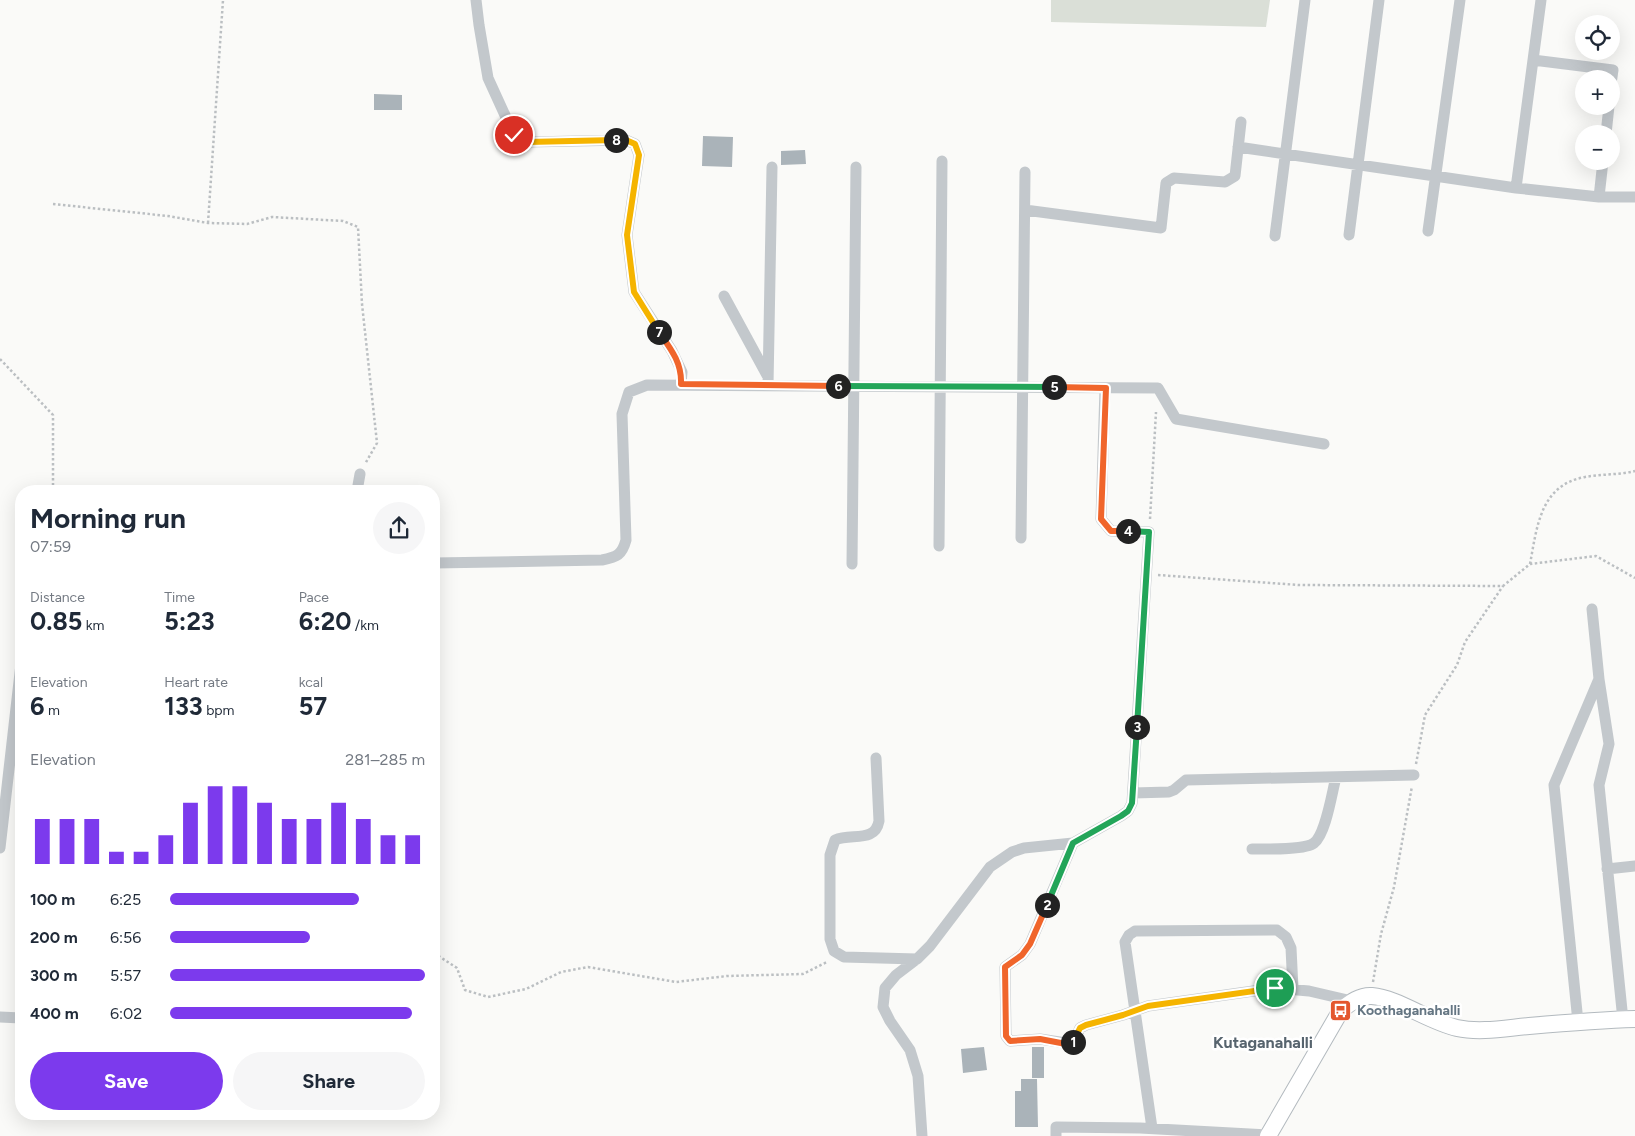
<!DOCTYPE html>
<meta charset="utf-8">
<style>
:root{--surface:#fff;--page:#f6f6f7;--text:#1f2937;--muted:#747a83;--accent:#7c3aed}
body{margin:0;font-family:Figtree,sans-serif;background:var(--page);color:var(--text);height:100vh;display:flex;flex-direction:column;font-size:19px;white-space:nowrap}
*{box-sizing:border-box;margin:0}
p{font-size:16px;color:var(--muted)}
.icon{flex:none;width:28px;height:28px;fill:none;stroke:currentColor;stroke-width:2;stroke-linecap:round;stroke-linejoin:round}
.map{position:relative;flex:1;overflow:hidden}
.panel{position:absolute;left:15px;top:485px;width:425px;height:635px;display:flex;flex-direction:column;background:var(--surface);border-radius:20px;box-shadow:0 5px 20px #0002}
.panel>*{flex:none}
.controls{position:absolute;left:1575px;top:15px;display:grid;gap:10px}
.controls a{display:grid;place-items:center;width:45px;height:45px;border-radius:50%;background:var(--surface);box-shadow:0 5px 20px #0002;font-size:25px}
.pin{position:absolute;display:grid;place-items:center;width:42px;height:42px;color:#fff;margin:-21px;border:2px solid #fff;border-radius:50%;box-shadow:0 1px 5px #0007}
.km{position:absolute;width:25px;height:25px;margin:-12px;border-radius:50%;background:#222;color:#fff;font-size:14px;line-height:25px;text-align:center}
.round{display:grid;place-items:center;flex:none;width:52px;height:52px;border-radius:26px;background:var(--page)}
.headline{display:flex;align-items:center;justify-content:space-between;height:85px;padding:0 15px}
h1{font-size:28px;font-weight:700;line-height:38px}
.metrics{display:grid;grid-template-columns:repeat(3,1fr);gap:8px;height:85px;padding:5px 15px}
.metrics div{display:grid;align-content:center}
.metrics b{font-size:25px;font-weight:700}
.metrics small{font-size:14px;font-weight:400}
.metrics p{font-size:14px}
.chart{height:140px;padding:10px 15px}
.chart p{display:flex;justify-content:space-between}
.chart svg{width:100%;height:90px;margin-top:5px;stroke:var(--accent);stroke-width:6}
.action{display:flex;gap:10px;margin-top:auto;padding:10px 15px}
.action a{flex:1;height:58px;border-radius:30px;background:var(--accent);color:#fff;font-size:20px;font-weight:700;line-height:58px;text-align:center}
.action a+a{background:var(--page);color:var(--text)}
ul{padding:0 15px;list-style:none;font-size:16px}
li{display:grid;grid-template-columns:80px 60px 1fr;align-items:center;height:38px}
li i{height:12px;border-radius:6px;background:var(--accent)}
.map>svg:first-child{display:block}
</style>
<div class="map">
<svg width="1635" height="1136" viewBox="0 0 1635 1136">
<rect width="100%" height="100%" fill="#fafaf8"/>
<path fill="#dadfd7" d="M 1051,0 L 1270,0 L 1266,27 L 1051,22 Z"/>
<path fill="#aab3b9" d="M 374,94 L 402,95 L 402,110 L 374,110 Z
M 703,136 L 733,137 L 732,167 L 702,166 Z
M 805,150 L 806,164 L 781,165 L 781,151 Z
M 984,1047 L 987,1070 L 963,1073 L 961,1049 Z
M 1032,1047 L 1044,1047 L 1044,1078 L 1032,1078 Z
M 1021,1079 L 1037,1079 L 1038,1127 L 1015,1127 L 1015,1091 L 1021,1091 Z"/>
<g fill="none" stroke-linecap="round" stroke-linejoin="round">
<defs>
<path id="secondary" d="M 1268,1136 L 1341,1010 C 1350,1003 1360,995 1372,996 C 1397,998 1430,1022 1457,1028 C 1480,1033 1506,1028 1529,1026 C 1564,1023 1599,1020 1635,1019"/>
</defs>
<use href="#secondary" stroke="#b3babf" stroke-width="18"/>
<path stroke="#bbbfc2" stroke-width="2.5" stroke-dasharray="2.5 2.5" stroke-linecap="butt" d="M 53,204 L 168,216 L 208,223 L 247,224 L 272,217 L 343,221 L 358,227 L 362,304 L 377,443 L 365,464
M 208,223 L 223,0
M 0,359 L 53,415 L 53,491
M 1150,519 L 1156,412
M 1530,564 C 1537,527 1540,485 1585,477 C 1601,474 1619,475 1635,471
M 1158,575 L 1299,585 L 1503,586 L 1530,564 L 1596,556 L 1635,578
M 1416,764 L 1425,715 L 1457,665 L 1465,642 L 1503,586
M 434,953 L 457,968 L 465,990 L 488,997 L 526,989 L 561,972 L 588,967 L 676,982 L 727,976 L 803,974 L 827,962
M 1373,982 L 1381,934 L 1394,887 L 1412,786"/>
<path stroke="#c3c8cc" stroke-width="11" d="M 476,0 L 479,25 L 488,78 L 514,135 L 528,142 L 626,140 L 635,144 L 639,155 L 627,235 L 634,292 L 672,351 L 682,372 L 681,384
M 1533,60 L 1613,70 L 1611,84
M 1606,134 L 1609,106
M 1238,147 L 1516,188 L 1599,197 L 1635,197
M 1516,188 L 1541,0
M 1599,197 L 1603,161
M 1025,210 L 1161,228 L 1166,183 L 1174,178 L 1225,182 L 1235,176 L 1241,122
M 1428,231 L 1460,0
M 1349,235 L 1379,0
M 1275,236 L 1305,0
M 724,296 L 767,375
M 768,385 L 772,167
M 357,491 L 360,474
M 1021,538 L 1025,172
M 939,546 L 942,161
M 434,563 L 602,560 C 617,557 622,555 626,540 L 622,414 L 629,392 L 647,385 L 1158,388 L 1176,419 L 1324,444
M 852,564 L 856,167
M 1599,679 L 1609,744 L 1599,785 L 1623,1020
M 876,758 L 879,821 C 875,843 852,833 835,840 L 830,855 L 830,939 L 834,951 L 844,957 L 917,959
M 1133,793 L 1169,792 L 1174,790 L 1186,780 L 1414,775
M 1073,843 L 1030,944 L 1022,955 L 1005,967 L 1006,1036 L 1010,1041 L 1040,1039 L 1066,1043 L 1074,1042 L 1080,1028 L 1086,1025 L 1123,1015 L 1148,1006 L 1275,988 L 1309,991 L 1352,1001
M 0,848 L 21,664
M 1252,849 C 1265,849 1306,850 1314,843 C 1326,834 1332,792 1336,777
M 1607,869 L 1635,866
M 0,1017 L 21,1018
M 1578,1022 L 1554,785 L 1599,679 L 1592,609
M 1152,1128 L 1125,942 L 1129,935 L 1135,931 L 1277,930 L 1286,937 L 1291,948 L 1293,989
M 922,1136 L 918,1076 L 910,1050 L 890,1021 L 883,1007 L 885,988 L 896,975 L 917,959 L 930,946 L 990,867 L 1012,852 L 1024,848 L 1073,843 L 1121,816 L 1128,811 L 1132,803 L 1149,532 L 1111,531 L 1101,519 L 1105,388
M 1056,1136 L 1056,1127 L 1140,1128 L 1268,1135"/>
<use href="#secondary" stroke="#fff" stroke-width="16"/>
</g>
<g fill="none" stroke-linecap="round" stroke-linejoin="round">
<defs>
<path id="split-1" d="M 1073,1042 L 1080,1028 L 1086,1025 L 1123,1015 L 1148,1006 L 1275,988"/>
<path id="split-2" d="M 1047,905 L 1030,944 L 1022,955 L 1005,967 L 1006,1036 L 1010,1041 L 1040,1039 L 1066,1044 L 1073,1042"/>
<path id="split-3" d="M 1047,905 L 1073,843 L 1121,816 L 1128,811 L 1132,803 L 1137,727"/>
<path id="split-4" d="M 1128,531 L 1149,532 L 1137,727"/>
<path id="split-5" d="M 1054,387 L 1106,388 L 1101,519 L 1111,531 L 1128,531"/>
<path id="split-6" d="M 838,386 L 1054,387"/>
<path id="split-7" d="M 659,332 C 671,349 682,363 681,384 L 838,386"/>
<path id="split-8" d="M 616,140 L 626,140 L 635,144 L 639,155 L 627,235 L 634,292 L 659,332"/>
<path id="split-9" d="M 514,135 L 528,142 L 616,140"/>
</defs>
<use href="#split-1" stroke="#fff" stroke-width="10"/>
<use href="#split-2" stroke="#fff" stroke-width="10"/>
<use href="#split-3" stroke="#fff" stroke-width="10"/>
<use href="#split-4" stroke="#fff" stroke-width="10"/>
<use href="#split-5" stroke="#fff" stroke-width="10"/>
<use href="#split-6" stroke="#fff" stroke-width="10"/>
<use href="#split-7" stroke="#fff" stroke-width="10"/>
<use href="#split-8" stroke="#fff" stroke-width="10"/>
<use href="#split-9" stroke="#fff" stroke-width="10"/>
<use href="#split-1" stroke="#f5b400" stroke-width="6"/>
<use href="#split-2" stroke="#f0652b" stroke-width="6"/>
<use href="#split-3" stroke="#22a559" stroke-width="6"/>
<use href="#split-4" stroke="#22a559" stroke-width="6"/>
<use href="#split-5" stroke="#f0652b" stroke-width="6"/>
<use href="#split-6" stroke="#22a559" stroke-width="6"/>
<use href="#split-7" stroke="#f0652b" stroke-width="6"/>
<use href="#split-8" stroke="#f5b400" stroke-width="6"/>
<use href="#split-9" stroke="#f5b400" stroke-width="6"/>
</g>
<defs>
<symbol id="bus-square" viewBox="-11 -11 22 22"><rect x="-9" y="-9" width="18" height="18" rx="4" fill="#e4572e" stroke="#fff"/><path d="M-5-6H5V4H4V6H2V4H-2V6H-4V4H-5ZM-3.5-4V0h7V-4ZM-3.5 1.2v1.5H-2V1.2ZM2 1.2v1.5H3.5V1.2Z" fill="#fff"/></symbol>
</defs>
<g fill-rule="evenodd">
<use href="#bus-square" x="1328" y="998" width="25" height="25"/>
</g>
<g text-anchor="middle" stroke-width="5" stroke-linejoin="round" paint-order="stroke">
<g font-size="14" font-weight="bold" fill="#657683" stroke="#fff" text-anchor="start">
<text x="1357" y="1015">Koothaganahalli</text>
</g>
<g font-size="16" font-weight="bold" fill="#57646e" stroke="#fff">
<text x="1263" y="1048">Kutaganahalli</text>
</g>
</g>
</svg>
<div class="controls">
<a><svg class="icon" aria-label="locate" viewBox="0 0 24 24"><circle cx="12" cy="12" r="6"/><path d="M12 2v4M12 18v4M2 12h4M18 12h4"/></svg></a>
<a>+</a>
<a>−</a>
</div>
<div class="pin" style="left:1275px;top:988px;background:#1e9e55"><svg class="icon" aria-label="arrive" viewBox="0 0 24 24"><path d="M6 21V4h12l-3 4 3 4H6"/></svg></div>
<div class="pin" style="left:514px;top:135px;background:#d93025"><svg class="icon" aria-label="check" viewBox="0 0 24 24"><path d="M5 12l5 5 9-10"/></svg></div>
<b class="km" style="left:1073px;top:1042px">1</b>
<b class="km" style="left:1047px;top:905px">2</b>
<b class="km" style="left:1137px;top:727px">3</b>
<b class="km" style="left:1128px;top:531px">4</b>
<b class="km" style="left:1054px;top:387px">5</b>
<b class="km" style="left:838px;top:386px">6</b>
<b class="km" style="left:659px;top:332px">7</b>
<b class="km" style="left:616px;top:140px">8</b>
<section class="panel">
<div class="headline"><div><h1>Morning run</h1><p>07:59</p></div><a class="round"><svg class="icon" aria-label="share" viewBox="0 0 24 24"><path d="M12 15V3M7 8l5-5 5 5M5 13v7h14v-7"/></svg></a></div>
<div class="metrics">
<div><p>Distance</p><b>0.85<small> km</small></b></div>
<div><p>Time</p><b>5:23</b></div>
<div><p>Pace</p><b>6:20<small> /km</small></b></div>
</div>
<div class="metrics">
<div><p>Elevation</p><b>6<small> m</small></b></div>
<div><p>Heart rate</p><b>133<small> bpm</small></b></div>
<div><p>kcal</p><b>57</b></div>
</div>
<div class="chart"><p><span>Elevation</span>281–285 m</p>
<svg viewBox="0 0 160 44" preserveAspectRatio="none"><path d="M5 44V22M15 44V22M25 44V22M35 44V38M45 44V38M55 44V30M65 44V14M75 44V6M85 44V6M95 44V14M105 44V22M115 44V22M125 44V14M135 44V22M145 44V30M155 44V30"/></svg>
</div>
<ul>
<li><b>100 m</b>6:25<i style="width:74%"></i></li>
<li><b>200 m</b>6:56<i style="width:55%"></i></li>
<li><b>300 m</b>5:57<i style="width:100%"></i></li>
<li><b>400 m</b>6:02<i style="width:95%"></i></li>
</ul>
<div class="action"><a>Save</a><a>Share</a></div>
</section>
</div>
